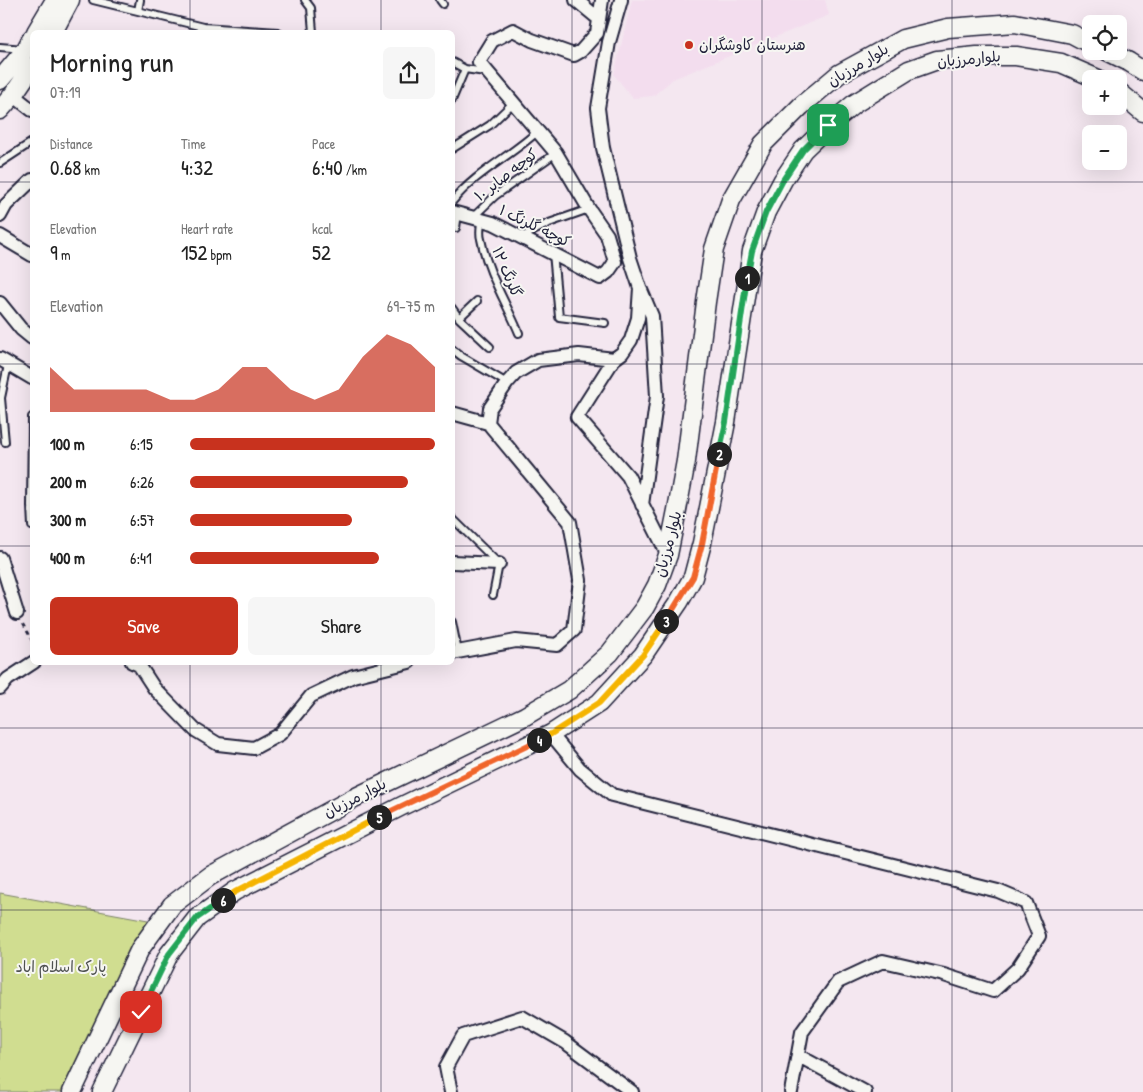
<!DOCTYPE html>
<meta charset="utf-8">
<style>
:root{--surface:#fff;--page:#f6f6f6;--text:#222;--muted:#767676;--accent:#c8321e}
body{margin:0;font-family:"Patrick Hand","Playpen Sans Arabic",sans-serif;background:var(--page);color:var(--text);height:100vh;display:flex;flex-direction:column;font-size:19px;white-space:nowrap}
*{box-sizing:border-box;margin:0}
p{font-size:16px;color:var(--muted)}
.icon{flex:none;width:28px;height:28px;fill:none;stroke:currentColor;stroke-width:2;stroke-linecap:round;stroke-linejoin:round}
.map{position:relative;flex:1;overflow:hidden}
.panel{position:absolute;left:30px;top:30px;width:425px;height:635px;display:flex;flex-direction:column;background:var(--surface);border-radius:8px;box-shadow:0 5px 20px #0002}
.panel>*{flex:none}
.fabs{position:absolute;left:1082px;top:15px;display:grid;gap:10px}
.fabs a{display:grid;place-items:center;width:45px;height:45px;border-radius:8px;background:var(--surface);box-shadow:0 5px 20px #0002;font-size:25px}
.pin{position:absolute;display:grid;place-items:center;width:42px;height:42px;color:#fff;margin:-21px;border-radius:10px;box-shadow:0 2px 8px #0006}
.km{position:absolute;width:25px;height:25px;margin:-12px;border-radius:50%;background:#222;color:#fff;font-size:14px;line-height:25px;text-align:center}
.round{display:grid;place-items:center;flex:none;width:52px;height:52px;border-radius:8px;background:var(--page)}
.head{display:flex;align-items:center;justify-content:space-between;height:85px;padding:0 20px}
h1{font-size:28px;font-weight:600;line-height:38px}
.stats{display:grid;grid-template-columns:repeat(3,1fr);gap:8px;height:85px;padding:5px 20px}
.stats div{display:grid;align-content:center}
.stats b{font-size:21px;font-weight:600}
.stats small{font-size:14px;font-weight:400}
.stats p{font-size:14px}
.chart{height:140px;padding:10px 20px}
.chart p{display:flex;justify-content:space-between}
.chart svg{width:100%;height:90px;margin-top:5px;fill:var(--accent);opacity:.7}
.action{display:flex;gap:10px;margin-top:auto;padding:10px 20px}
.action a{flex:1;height:58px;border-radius:8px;background:var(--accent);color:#fff;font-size:20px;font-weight:600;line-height:58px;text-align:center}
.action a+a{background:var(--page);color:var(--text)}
ul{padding:0 20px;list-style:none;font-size:16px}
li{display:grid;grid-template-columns:80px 60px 1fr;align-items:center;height:38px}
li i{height:12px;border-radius:6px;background:var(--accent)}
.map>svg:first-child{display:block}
</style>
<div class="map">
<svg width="1143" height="1092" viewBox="0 0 1143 1092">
<rect width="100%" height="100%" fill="#f4e7f0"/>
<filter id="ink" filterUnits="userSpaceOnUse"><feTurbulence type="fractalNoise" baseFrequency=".02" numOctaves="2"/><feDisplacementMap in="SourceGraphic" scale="10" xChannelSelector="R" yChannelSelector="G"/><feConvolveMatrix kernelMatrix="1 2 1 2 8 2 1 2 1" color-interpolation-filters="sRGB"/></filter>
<g filter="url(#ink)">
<path fill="#f3ddee" d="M 632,0 L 825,0 L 829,15 L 673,79 L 653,96 L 633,98 L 614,75 Z"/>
<path fill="#d0dd90" stroke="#798066" d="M 0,893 L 148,920 L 72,1092 L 0,1092 Z"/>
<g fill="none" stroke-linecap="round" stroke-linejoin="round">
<defs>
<path id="lane" d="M 93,0 L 203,27 L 278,32
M 305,0 L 311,8 L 313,32
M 440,0 L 443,4
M 138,11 L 140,0
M 0,47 L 24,49
M 452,62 L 465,69 L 485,72
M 452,100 L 465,69
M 452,149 L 490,125 L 514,102
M 0,163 L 32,142
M 452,202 C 476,172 511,156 538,131
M 472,218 L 495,196 L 556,153
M 481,220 C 481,226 479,233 481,239 C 487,272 506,302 519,333
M 456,228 L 458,213
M 522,237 L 549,223 L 589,209
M 553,253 L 559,317 L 605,323
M 452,308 L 459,318 L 490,347
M 459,318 L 477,301
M 452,349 L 461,356 L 507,383
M 32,417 L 31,506 L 32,526
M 5,442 L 1,398 L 8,365
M 452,518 L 499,564 L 493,595
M 452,622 L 458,652"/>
<path id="street" d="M 576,0 L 599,19
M 13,95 L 32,110
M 452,212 L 493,223 L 600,278 L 608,272 L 615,262 L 607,235 L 589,209 L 556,153 L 479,62 L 492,41 L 513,30 L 532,40 L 574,55 L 581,51 L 597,33 L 602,0
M 0,216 L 6,205 L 32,180
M 0,236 L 32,255
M 641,290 L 652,316 L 657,396 L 642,505
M 0,303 L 21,329 L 32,338
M 0,359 L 32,378
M 614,359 L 577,417 L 628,476 L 668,555
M 452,413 L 488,423
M 0,558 L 17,613
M 452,562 L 499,564
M 452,653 L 516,641 L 557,645 L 574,630 L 580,580 L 570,522 L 488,423 L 490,408 L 507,383 L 516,373 L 538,360 L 579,355 L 614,359 L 622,353 L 631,340 L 638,318 L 640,288 L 630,258 L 603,148 L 598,108 L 609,42 L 621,0
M 132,662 L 139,665 L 154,688 L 195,730 L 218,744 L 254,748 L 280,734 L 311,696 L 353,676 L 409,662
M 0,688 L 8,679 L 34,662
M 551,734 L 580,769 L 612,795 L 998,891 L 1026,903 L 1039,936 L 1018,968 L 993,991 L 944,975 L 883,961 L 838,982 L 802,1032 L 791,1092
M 799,1056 L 865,1092
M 451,1092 L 446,1067 L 463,1036 L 522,1017 L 565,1042 L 632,1092"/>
<path id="secondary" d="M 36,32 L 55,0
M 53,32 L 70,0
M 1107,51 L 1129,62 L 1143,71
M 0,80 L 26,49 L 32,38
M 1119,92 L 1143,112
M 0,110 L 13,95 L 32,67
M 72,1092 L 140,949 L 172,905 L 210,876 L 354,798 L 525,716 L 569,690 L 610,653 L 645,607 L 657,585 L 668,555 L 677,510 L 686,461 L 706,302 L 714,249 L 731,200 L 763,144 L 801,106 L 839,74 L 903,39 L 948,28 L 1015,23 L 1072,34 L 1091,44
M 102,1092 L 169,954 L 197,918 L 235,891 L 402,806 L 551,734 L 599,703 L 643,655 L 679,602 L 693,577 L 702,543 L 726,422 L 752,251 L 766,212 L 783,180 L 803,150 L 829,125 L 854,104 L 909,70 L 937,60 L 977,56 L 1016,56 L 1061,63 L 1098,79"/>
</defs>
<use href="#lane" stroke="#22223b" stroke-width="10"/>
<use href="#street" stroke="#22223b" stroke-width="16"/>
<use href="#secondary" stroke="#22223b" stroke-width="21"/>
<path stroke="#22223b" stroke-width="2" stroke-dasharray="4 4" stroke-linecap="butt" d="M 23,624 L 32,641"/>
<use href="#lane" stroke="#f6f6f2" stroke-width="6"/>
<use href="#street" stroke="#f6f6f2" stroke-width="12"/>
<use href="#secondary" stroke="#f6f6f2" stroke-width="18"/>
</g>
</g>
<g fill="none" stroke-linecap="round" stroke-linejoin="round" filter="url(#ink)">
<defs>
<path id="split-1" d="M 747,278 L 752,251 L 766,212 L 783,180 L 803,150 L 828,125"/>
<path id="split-2" d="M 719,454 L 726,422 L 747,278"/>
<path id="split-3" d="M 666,621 L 693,577 L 702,544 L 719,454"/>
<path id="split-4" d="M 539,740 L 551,734 L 599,703 L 643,655 L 666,621"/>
<path id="split-5" d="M 379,817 L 539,740"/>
<path id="split-6" d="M 223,900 L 235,892 L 379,817"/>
<path id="split-7" d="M 141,1012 L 169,954 L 197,918 L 223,900"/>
</defs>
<use href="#split-1" stroke="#fff" stroke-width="10"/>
<use href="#split-2" stroke="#fff" stroke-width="10"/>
<use href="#split-3" stroke="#fff" stroke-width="10"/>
<use href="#split-4" stroke="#fff" stroke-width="10"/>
<use href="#split-5" stroke="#fff" stroke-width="10"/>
<use href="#split-6" stroke="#fff" stroke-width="10"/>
<use href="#split-7" stroke="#fff" stroke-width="10"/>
<use href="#split-1" stroke="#22a559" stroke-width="6"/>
<use href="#split-2" stroke="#22a559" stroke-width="6"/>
<use href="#split-3" stroke="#f0652b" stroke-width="6"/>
<use href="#split-4" stroke="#f5b400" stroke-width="6"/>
<use href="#split-5" stroke="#f0652b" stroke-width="6"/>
<use href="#split-6" stroke="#f5b400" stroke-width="6"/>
<use href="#split-7" stroke="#22a559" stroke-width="6"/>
</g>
<path fill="none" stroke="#22223b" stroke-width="1" stroke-opacity="0.55" d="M 190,0 L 190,32M 381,0 L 381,32M 572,0 L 572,1092M 762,0 L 762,1092M 952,0 L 952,1092M 0,182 L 32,182M 452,182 L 1143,182M 0,364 L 32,364M 452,364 L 1143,364M 0,546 L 32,546M 452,546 L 1143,546M 190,662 L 190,1092M 381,662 L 381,1092M 0,728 L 1143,728M 0,910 L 1143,910"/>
<circle fill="#c8321e" stroke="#f6f6f2" stroke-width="2" cx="689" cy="45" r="5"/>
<g text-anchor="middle" stroke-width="4" stroke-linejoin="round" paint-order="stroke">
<g font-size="15" fill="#22223b" stroke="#f6f6f2" text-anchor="start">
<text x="699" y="50">هنرستان کاوشگران</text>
</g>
<g font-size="15" fill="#22223b" stroke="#f6f6f2">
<text transform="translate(969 59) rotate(-5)" y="5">بلوارمرزبان</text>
<text transform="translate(858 65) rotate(-31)" y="5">بلوار مرزبان</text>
<text transform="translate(506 175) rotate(-38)" y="5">کوچه صابر ۱۰</text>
<text transform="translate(535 226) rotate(26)" y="5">کوچه گلرنگ ۱</text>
<text transform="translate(507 272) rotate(67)" y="5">گلرنگ ۱۲</text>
<text transform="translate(668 544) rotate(-75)" y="5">بلوار مرزبان</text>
<text transform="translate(355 798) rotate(-27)" y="5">بلوار مرزبان</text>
</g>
<g font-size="15" fill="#4e5150" stroke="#f6f6f2">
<text x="61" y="972">پارک اسلام اباد</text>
</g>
</g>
</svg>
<div class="fabs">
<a><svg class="icon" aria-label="locate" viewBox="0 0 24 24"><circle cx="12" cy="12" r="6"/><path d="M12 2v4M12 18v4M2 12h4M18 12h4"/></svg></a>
<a>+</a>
<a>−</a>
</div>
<div class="pin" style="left:828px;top:125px;background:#1e9e55"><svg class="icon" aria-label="arrive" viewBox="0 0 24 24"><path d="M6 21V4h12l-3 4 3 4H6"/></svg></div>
<div class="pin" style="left:141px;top:1012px;background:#d93025"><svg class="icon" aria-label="check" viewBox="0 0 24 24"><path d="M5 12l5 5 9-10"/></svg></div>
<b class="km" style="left:747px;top:278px">1</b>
<b class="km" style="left:719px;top:454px">2</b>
<b class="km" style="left:666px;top:621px">3</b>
<b class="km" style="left:539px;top:740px">4</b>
<b class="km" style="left:379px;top:817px">5</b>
<b class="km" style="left:223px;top:900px">6</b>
<section class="panel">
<div class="head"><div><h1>Morning run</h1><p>07:19</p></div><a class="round"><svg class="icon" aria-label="share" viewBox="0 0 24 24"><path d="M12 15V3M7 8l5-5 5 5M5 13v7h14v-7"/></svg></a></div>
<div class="stats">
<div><p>Distance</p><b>0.68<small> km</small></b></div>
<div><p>Time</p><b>4:32</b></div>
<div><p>Pace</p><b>6:40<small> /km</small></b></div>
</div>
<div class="stats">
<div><p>Elevation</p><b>9<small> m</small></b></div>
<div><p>Heart rate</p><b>152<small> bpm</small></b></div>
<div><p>kcal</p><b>52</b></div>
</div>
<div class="chart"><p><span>Elevation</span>69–75 m</p>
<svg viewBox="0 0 160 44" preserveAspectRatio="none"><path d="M0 44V22L10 33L20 33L30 33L40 33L50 38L60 38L70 33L80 22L90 22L100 33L110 38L120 33L130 17L140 6L150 11L160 22V44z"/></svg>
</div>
<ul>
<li><b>100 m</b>6:15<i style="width:100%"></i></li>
<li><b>200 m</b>6:26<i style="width:89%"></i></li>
<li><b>300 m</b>6:57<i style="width:66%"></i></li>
<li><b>400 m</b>6:41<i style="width:77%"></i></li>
</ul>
<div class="action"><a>Save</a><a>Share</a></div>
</section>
</div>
